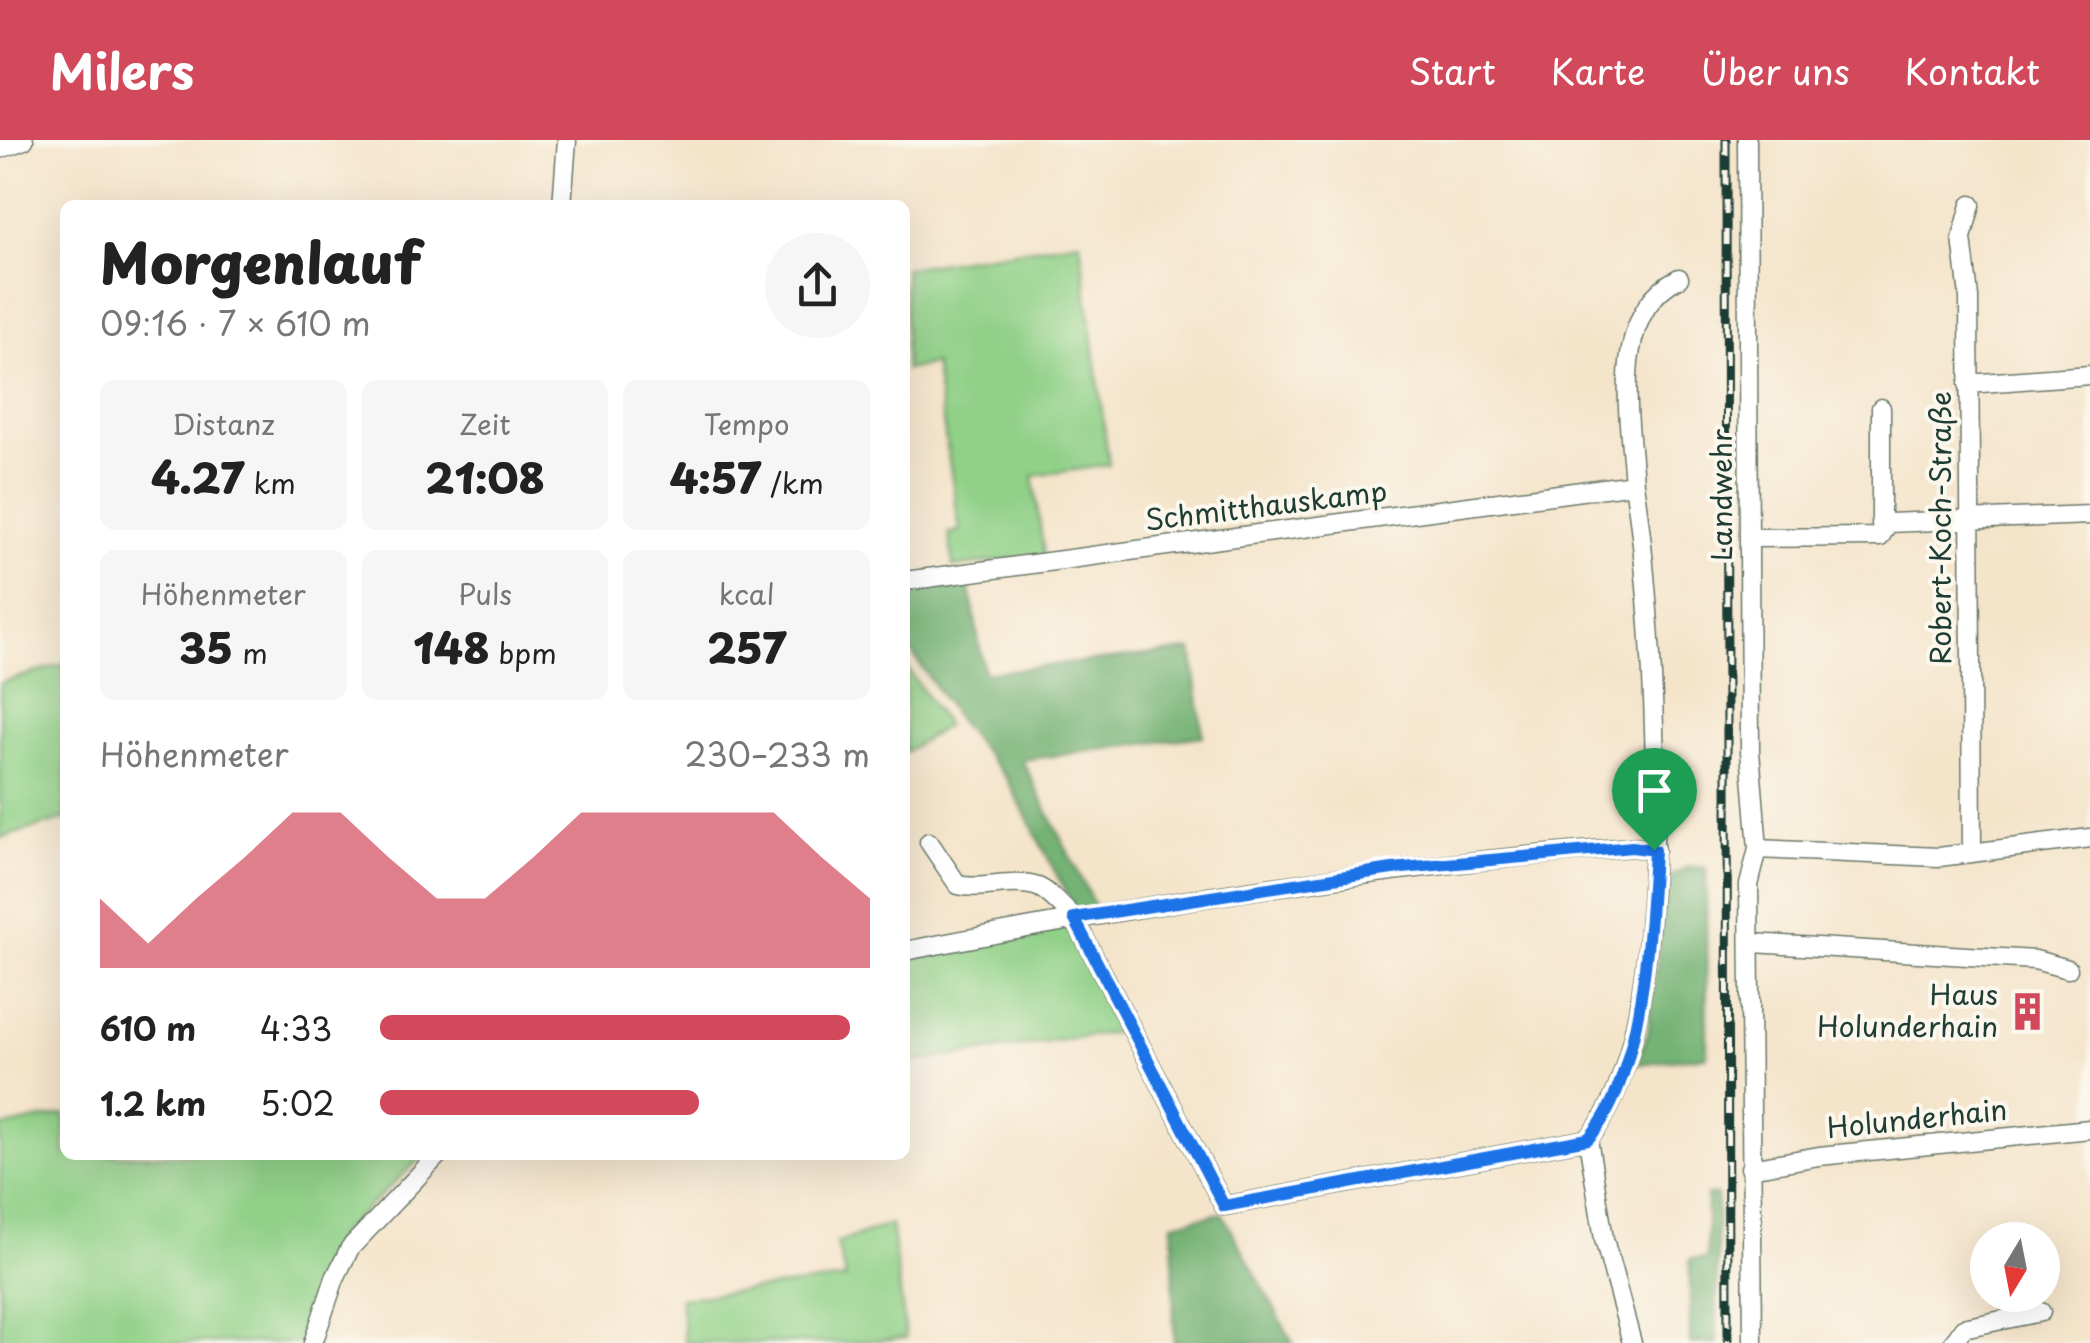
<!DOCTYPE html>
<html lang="de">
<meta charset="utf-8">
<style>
:root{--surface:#fff;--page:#f6f6f6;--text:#222;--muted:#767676;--accent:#d1495b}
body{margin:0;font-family:"Playpen Sans",sans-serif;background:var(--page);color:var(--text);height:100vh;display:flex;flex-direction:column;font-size:38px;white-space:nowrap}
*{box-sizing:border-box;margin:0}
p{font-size:32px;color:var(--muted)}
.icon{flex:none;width:55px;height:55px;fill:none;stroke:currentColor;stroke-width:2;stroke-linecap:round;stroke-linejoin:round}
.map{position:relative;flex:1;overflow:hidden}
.side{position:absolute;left:60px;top:60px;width:850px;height:960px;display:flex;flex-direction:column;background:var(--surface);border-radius:15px;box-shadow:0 10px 40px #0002}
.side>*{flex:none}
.needle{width:65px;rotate:190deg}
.controls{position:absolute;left:1970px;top:1082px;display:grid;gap:20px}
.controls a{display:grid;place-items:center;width:90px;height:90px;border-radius:50%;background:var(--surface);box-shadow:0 10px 40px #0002;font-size:50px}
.pin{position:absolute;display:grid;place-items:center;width:85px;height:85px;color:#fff;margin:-102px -42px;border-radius:50% 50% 50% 0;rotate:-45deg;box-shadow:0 0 10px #0007}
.pin .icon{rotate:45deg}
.round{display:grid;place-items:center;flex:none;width:105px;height:105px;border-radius:52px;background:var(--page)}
.overview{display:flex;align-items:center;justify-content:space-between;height:170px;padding:0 40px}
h1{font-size:55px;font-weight:800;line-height:75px}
.figures{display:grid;grid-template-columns:repeat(3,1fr);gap:15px;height:170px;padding:10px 40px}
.figures div{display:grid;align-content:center;border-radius:15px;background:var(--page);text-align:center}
.figures b{font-size:42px;font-weight:800}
.figures small{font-size:28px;font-weight:400}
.figures p{font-size:28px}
.chart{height:280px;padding:20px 40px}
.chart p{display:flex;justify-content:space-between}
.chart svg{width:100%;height:180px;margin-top:10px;fill:var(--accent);opacity:.7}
ul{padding:0 40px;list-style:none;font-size:32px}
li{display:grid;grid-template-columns:160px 120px 1fr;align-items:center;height:75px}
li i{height:25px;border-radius:12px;background:var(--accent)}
header{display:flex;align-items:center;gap:60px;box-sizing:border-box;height:140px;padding:0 50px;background:var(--accent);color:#fff}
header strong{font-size:48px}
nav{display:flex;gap:55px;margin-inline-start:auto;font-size:35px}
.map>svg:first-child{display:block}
</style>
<header>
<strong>Milers</strong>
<nav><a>Start</a><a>Karte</a><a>Über uns</a><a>Kontakt</a></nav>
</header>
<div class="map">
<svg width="2090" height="1203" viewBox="0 0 2090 1203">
<rect width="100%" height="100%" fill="#fbf7ec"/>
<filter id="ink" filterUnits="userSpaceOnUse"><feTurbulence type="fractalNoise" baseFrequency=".01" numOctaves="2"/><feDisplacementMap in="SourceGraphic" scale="20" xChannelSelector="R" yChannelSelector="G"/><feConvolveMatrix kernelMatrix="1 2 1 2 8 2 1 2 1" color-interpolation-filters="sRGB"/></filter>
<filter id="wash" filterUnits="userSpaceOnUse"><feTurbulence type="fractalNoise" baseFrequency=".0048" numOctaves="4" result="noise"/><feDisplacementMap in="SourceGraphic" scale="40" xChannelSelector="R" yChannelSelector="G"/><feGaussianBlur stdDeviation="2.25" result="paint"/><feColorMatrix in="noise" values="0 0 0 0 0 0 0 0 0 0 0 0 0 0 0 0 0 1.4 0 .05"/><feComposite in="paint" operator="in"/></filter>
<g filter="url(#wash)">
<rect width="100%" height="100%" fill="#f4e4ca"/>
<path fill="#90d087" stroke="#58865e" stroke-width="2.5" d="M 1080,101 L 1109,325 L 1033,336 L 1044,415 L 953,427 L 949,393 L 960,391 L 934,224 L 905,230 L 905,128 Z
M 65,524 L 65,679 L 0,698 L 0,543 Z
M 905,525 L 946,586 L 905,612 Z
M 1068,787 L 1123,891 L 905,923 L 905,816 Z
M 65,974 L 65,1015 L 424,1015 L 337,1096 L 300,1203 L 0,1203 L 0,988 Z
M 891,1084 L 906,1198 L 844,1203 L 685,1203 L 680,1158 L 846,1139 L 837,1103 Z"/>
<path fill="#74b274" stroke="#4a7854" stroke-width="2.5" d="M 968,438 L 984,533 L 1192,510 L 1203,596 L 1022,620 L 1096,769 L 1076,772 L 1007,639 L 959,582 L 905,502 L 905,447 Z
M 1687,727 L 1706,728 L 1707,916 L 1636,924 L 1647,894 L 1668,739 Z
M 1707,1055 L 1717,1055 L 1717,1203 L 1690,1203 L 1690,1119 L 1707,1119 Z
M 1222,1073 L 1293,1203 L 1174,1203 L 1173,1083 Z"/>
</g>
<g filter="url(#ink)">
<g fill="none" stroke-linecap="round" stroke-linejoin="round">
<defs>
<path id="minor" d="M 1747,0 L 1750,611 L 1758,709 L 1749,745 L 1753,1203
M 0,9 L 24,0
M 562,65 L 567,0
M 1971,65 L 1962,98 L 1969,157 L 1972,713
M 1968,244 L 2090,235
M 1881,268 L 1881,385 L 1885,388
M 1634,344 C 1630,279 1608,173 1679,138
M 1749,398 L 1880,397 L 1888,383 L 2090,375
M 905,441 L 1634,344 C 1656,481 1682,896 1588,999 L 1604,1099 L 1632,1203
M 929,702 L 958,745 C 984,751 1012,738 1038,747 C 1050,752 1064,769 1074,778 L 1224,1066 L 1588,999
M 1758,709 L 1939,717 L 2090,698
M 1752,803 L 2035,820 L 2068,829
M 905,811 C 1146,764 1387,725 1632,707 L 1655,710
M 1750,1028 L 1819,1016 L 2090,989
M 313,1203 L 335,1138 L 350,1108 L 438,1015
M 1953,1203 L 1963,1188 L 2041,1172"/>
</defs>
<use href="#minor" stroke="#6a7768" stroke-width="21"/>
<use href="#minor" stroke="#fff" stroke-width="18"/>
<defs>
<path id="rail" d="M 1726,0 L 1728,1203"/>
</defs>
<use href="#rail" stroke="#1f3d34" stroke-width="9"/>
<use href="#rail" stroke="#fbf7ec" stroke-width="5" stroke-dasharray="15" stroke-linecap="butt"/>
</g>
</g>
<g fill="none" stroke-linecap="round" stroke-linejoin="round" filter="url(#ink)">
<defs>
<path id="route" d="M 1632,707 L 1654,710 C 1650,788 1643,940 1588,999 L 1224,1066 L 1074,778 L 1392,729 Z"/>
</defs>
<use href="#route" stroke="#fff" stroke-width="20"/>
<use href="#route" stroke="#1a73e8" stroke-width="12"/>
</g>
<defs>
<symbol id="building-bare" viewBox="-9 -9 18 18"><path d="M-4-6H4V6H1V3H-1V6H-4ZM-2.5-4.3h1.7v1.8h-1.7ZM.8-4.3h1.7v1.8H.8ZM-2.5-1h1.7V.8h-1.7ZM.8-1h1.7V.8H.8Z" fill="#d1495b" stroke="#fbf7ec" stroke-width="2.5" paint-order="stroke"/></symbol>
</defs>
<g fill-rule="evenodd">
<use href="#building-bare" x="2000" y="844" width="55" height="55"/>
</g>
<g text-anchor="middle" stroke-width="8" stroke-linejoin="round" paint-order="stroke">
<g font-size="28" fill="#1f3d34" stroke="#fbf7ec">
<text transform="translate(1722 355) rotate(-90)" y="10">Landwehr</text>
<text transform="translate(1266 366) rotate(-7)" y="10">Schmitthauskamp</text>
<text transform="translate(1941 388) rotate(-90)" y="10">Robert-Koch-Straße</text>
<text transform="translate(1917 979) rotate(-6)" y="10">Holunderhain</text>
</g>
<g font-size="28" fill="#1f3d34" stroke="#fbf7ec" text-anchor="end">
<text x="1998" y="865">Haus<tspan x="1998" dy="32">Holunderhain</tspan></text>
</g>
</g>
</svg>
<div class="controls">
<a><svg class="needle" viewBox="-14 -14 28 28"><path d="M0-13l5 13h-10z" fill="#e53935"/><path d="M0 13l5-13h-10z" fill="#767676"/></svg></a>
</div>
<div class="pin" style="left:1654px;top:710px;background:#1e9e55"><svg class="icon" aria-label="arrive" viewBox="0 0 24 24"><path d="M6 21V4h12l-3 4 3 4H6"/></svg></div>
<section class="side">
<div class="overview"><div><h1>Morgenlauf</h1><p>09:16 · 7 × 610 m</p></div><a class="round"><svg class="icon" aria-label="share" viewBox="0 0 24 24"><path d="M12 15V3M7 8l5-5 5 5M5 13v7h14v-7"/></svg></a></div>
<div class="figures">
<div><p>Distanz</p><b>4.27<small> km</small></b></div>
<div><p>Zeit</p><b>21:08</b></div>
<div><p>Tempo</p><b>4:57<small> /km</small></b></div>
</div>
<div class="figures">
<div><p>Höhenmeter</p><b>35<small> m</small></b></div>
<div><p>Puls</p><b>148<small> bpm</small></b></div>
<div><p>kcal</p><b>257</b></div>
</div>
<div class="chart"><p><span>Höhenmeter</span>230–233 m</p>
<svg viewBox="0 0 160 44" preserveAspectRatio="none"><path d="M0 44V27L10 38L20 27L30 17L40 6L50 6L60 17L70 27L80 27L90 17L100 6L110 6L120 6L130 6L140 6L150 17L160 27V44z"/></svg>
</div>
<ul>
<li><b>610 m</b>4:33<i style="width:96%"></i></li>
<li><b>1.2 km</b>5:02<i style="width:65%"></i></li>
</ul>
</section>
</div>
